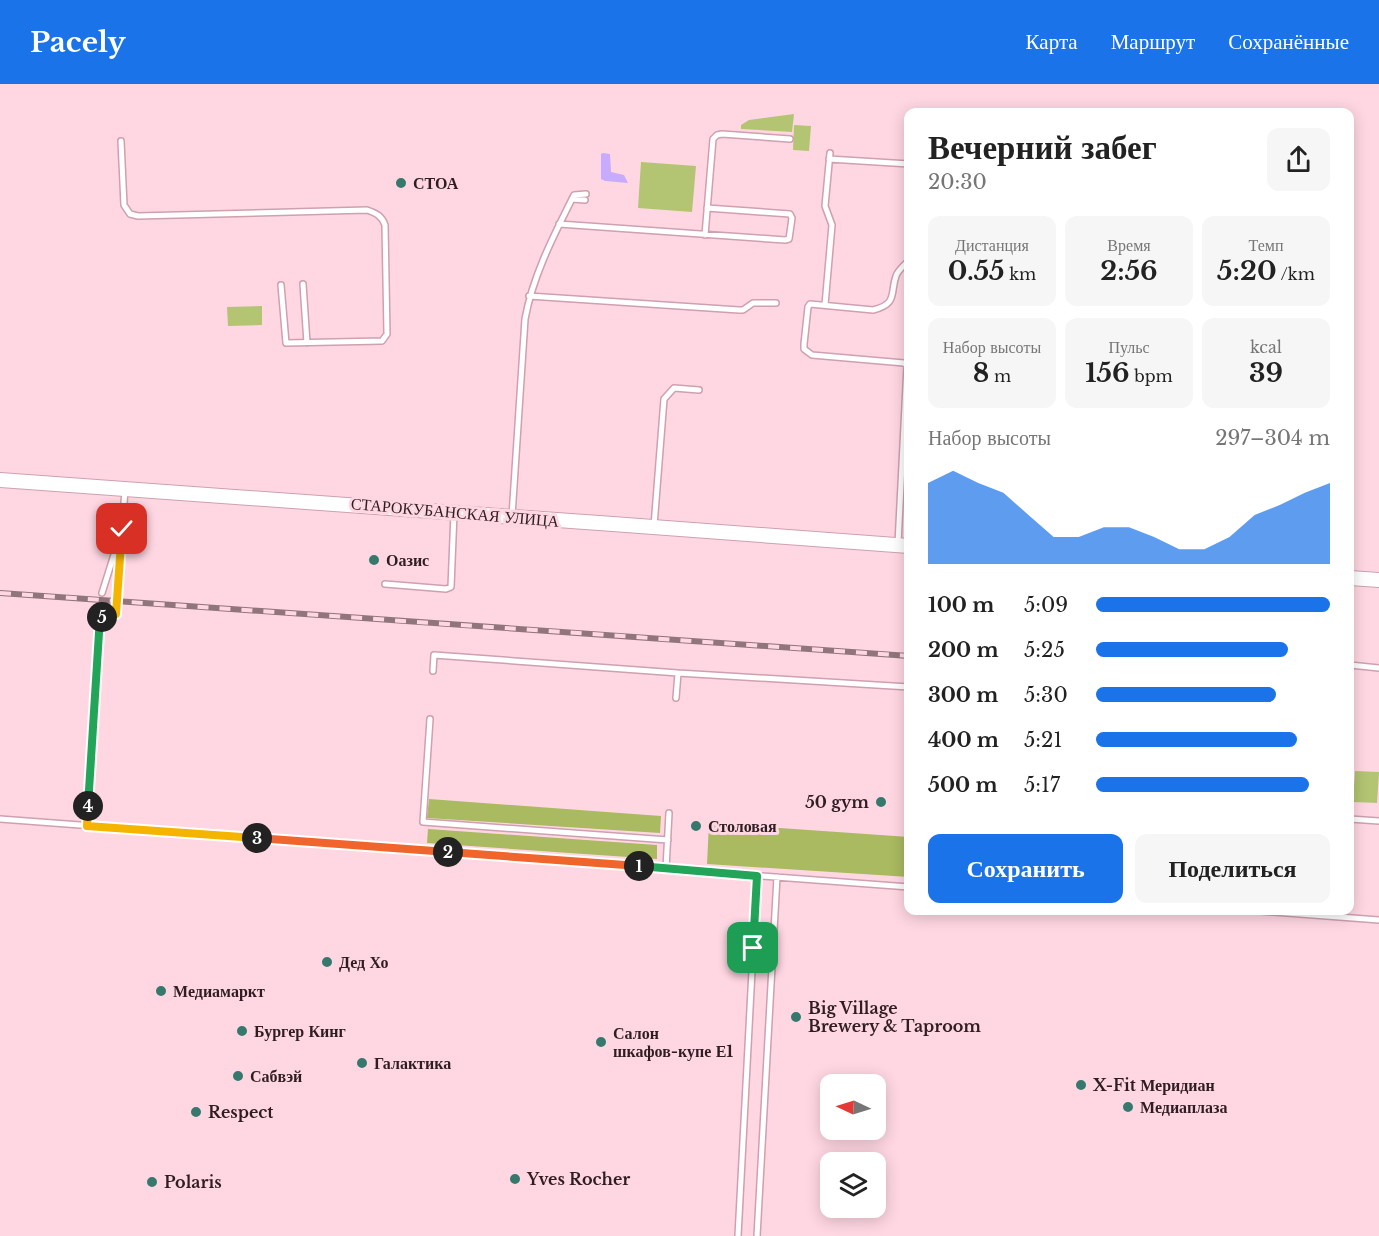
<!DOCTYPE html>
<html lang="ru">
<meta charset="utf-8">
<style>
:root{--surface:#fff;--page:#f6f6f6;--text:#222;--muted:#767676;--accent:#1a73e8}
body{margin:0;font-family:"Libre Baskerville",serif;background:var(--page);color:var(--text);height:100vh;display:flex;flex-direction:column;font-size:22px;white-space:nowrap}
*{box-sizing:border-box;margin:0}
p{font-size:20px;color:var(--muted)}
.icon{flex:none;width:33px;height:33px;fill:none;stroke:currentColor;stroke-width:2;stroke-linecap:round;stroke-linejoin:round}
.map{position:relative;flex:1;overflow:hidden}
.drawer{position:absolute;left:904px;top:24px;width:450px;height:807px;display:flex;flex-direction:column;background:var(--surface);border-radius:12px;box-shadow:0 3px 15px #0003}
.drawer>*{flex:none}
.needle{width:39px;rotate:274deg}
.fabs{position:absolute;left:820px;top:990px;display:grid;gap:12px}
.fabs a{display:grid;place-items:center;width:66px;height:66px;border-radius:12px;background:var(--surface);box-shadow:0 3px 15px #0003;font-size:30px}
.pin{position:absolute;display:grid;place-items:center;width:51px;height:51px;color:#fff;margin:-26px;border-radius:12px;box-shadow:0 3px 9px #0006}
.km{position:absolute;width:30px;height:30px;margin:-15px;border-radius:50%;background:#222;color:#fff;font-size:16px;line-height:30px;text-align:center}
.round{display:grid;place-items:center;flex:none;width:63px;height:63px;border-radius:12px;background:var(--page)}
.head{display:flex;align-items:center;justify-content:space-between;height:102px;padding:0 24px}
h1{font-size:33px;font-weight:800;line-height:45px}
.stats{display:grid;grid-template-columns:repeat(3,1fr);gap:9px;height:102px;padding:6px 24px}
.stats div{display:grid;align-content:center;border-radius:12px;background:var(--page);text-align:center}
.stats b{font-size:26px;font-weight:800}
.stats small{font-size:16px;font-weight:400}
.stats p{font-size:16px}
.chart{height:168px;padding:12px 24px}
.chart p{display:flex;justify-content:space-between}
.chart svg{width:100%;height:108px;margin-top:6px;fill:var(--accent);opacity:.7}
.button{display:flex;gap:12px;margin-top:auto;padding:12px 24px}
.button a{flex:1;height:69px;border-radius:12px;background:var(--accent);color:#fff;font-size:24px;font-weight:800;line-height:69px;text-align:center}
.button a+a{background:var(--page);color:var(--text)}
ul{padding:0 24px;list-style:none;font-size:20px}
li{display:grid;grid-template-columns:96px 72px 1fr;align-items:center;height:45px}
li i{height:15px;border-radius:8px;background:var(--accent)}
header{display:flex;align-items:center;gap:36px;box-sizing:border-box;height:84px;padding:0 30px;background:var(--accent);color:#fff}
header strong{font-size:28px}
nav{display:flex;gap:33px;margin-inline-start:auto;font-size:21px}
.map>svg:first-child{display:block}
</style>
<header>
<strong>Pacely</strong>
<nav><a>Карта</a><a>Маршрут</a><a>Сохранённые</a></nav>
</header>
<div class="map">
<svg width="1379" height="1152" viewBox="0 0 1379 1152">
<rect width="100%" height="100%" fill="#ffd7e3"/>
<path fill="#b3c472" d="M 794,30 L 792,48 L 741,45 L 741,41 L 749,36 Z
M 794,41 L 811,42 L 809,67 L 793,66 Z
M 641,78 L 696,82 L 692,128 L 638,124 Z
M 262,222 L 262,241 L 228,242 L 227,223 Z
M 1355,687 L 1379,688 L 1377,719 L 1353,718 Z"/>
<path fill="#a9ba60" d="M 429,715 L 661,732 L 660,749 L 427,734 Z
M 709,739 L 909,753 L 909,793 L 707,780 Z
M 428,745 L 657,761 L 657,775 L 427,759 Z"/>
<path fill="#c6abfe" d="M 603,69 L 610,70 L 611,88 L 624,91 L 628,99 L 605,97 L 601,95 L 601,70 Z"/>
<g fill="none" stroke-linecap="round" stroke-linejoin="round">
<defs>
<path id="service" d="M 121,57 L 124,121 L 130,130 L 138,132 L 367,126 C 376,129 382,132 385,141 L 387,250 L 382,257 L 286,259 L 281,201
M 829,75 L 909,80
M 572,115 L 585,116
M 559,140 L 785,156 L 789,155 L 792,134 L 790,130 L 707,124
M 705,151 L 713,55 L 717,51 L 722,50 L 790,55
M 303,200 L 307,259
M 529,212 L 739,226 L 743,226 L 753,219 L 776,219
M 825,221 L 832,141 L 825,122 L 830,69
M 512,432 L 525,235 C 533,191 554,151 574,111 L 586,110
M 654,442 L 664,315 L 674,304 L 699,306
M 898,460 L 907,282 L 904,279 L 812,271 L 804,265 L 804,260 L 808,223 L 810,220 L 873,226 C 898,220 890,209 896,192 C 898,186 905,181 909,176
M 385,500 L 446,505 L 451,503 L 454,429
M 102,509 L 122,445 L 125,406
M 1350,581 L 1379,584
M 433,587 L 434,571 L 678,589 L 676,614
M 678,589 L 909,603
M 430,635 L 423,738 L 668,756
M 0,735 L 909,803
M 1350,735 L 1379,737
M 87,742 L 101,524
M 666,784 L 669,729
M 1247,826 L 1379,836
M 738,1152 L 757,792
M 757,1152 L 777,793"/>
<path id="tertiary" d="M 0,396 C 303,416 606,440 909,462
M 1350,494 L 1379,496"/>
</defs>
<use href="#service" stroke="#cfa0af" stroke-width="8"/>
<use href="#tertiary" stroke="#cfa0af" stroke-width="16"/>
<path stroke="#8c7179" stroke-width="2" stroke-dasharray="4.5 4.5" stroke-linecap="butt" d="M 109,531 L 116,530 L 119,489"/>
<use href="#service" stroke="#fff" stroke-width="5"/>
<use href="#tertiary" stroke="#fff" stroke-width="14"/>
<defs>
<path id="rail" d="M 0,509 L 909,572"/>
</defs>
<use href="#rail" stroke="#91757d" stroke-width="6"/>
<use href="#rail" stroke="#ffd7e3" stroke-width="4" stroke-dasharray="11" stroke-linecap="butt"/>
</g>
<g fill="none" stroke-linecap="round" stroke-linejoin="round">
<defs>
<path id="split-1" d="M 639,782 L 757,792 L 753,864"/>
<path id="split-2" d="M 448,768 L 639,782"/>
<path id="split-3" d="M 257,754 L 448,768"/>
<path id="split-4" d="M 88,722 L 87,742 L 257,754"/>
<path id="split-5" d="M 88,722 L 100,533 L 102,533"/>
<path id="split-6" d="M 102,533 L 116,530 L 122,445"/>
</defs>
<use href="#split-1" stroke="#fff" stroke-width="12"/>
<use href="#split-2" stroke="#fff" stroke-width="12"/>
<use href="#split-3" stroke="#fff" stroke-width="12"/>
<use href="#split-4" stroke="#fff" stroke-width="12"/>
<use href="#split-5" stroke="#fff" stroke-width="12"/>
<use href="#split-6" stroke="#fff" stroke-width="12"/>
<use href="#split-1" stroke="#22a559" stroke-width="8"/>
<use href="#split-2" stroke="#f0652b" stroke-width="8"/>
<use href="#split-3" stroke="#f0652b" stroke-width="8"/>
<use href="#split-4" stroke="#f5b400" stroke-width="8"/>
<use href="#split-5" stroke="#22a559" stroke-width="8"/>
<use href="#split-6" stroke="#f5b400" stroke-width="8"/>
</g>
<g fill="#36796c" stroke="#ffd7e3" stroke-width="2">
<circle cx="401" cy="99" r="6"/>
<circle cx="374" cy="476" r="6"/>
<circle cx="881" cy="718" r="6"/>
<circle cx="696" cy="742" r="6"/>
<circle cx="327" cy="878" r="6"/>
<circle cx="161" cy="907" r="6"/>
<circle cx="796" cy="933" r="6"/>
<circle cx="242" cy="947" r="6"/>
<circle cx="601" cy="958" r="6"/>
<circle cx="362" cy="979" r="6"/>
<circle cx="238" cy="992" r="6"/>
<circle cx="1081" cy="1001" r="6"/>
<circle cx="1128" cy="1023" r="6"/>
<circle cx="196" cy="1028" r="6"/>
<circle cx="515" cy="1095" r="6"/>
<circle cx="152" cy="1098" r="6"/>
</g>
<g text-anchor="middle" stroke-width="6" stroke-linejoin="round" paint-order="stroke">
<g font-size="16" font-weight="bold" fill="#2e1d22" stroke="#ffd7e3" text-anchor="start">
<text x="413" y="105">СТОА</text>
<text x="386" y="482">Оазис</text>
<text x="869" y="724" text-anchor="end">50 gym</text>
<text x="708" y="748">Столовая</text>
<text x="339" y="884">Дед Хо</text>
<text x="173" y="913">Медиамаркт</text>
<text x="808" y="930">Big Village<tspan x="808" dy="18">Brewery &amp; Taproom</tspan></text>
<text x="254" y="953">Бургер Кинг</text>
<text x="613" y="955">Салон<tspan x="613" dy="18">шкафов-купе Е1</tspan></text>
<text x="374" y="985">Галактика</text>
<text x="250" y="998">Сабвэй</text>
<text x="1093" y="1007">X-Fit Меридиан</text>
<text x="1140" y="1029">Медиаплаза</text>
<text x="208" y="1034">Respect</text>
<text x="527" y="1101">Yves Rocher</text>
<text x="164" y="1104">Polaris</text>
</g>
<g font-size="16" fill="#2e1d22" stroke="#ffd7e3">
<text transform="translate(455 428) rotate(5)" y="6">СТАРОКУБАНСКАЯ УЛИЦА</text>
</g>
</g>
</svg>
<div class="fabs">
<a><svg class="needle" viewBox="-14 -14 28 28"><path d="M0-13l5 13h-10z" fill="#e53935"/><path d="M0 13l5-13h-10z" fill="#767676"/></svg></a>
<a><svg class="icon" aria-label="layers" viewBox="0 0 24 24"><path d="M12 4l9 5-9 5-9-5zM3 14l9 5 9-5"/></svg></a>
</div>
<div class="pin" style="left:753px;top:864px;background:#1e9e55"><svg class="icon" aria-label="arrive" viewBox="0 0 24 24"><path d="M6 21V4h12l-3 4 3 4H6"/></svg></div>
<div class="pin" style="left:122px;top:445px;background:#d93025"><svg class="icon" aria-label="check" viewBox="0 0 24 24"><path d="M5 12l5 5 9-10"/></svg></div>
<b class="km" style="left:639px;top:782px">1</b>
<b class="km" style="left:448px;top:768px">2</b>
<b class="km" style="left:257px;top:754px">3</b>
<b class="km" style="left:88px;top:722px">4</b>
<b class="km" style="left:102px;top:533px">5</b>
<section class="drawer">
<div class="head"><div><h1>Вечерний забег</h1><p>20:30</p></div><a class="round"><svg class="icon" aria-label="share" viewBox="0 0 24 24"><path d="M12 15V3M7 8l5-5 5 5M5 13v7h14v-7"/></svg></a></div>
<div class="stats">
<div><p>Дистанция</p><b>0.55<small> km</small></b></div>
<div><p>Время</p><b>2:56</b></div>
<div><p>Темп</p><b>5:20<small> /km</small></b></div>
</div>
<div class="stats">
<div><p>Набор высоты</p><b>8<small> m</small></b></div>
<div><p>Пульс</p><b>156<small> bpm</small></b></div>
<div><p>kcal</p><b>39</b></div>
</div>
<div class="chart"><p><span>Набор высоты</span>297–304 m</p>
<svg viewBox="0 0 160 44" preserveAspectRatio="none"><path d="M0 44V11L10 6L20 11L30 15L40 24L50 33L60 33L70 29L80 29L90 33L100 38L110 38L120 33L130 24L140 20L150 15L160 11V44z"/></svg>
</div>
<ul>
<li><b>100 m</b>5:09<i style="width:100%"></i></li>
<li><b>200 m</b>5:25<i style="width:82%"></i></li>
<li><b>300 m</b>5:30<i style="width:77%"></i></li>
<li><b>400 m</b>5:21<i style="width:86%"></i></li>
<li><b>500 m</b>5:17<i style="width:91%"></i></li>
</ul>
<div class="button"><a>Сохранить</a><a>Поделиться</a></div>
</section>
</div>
